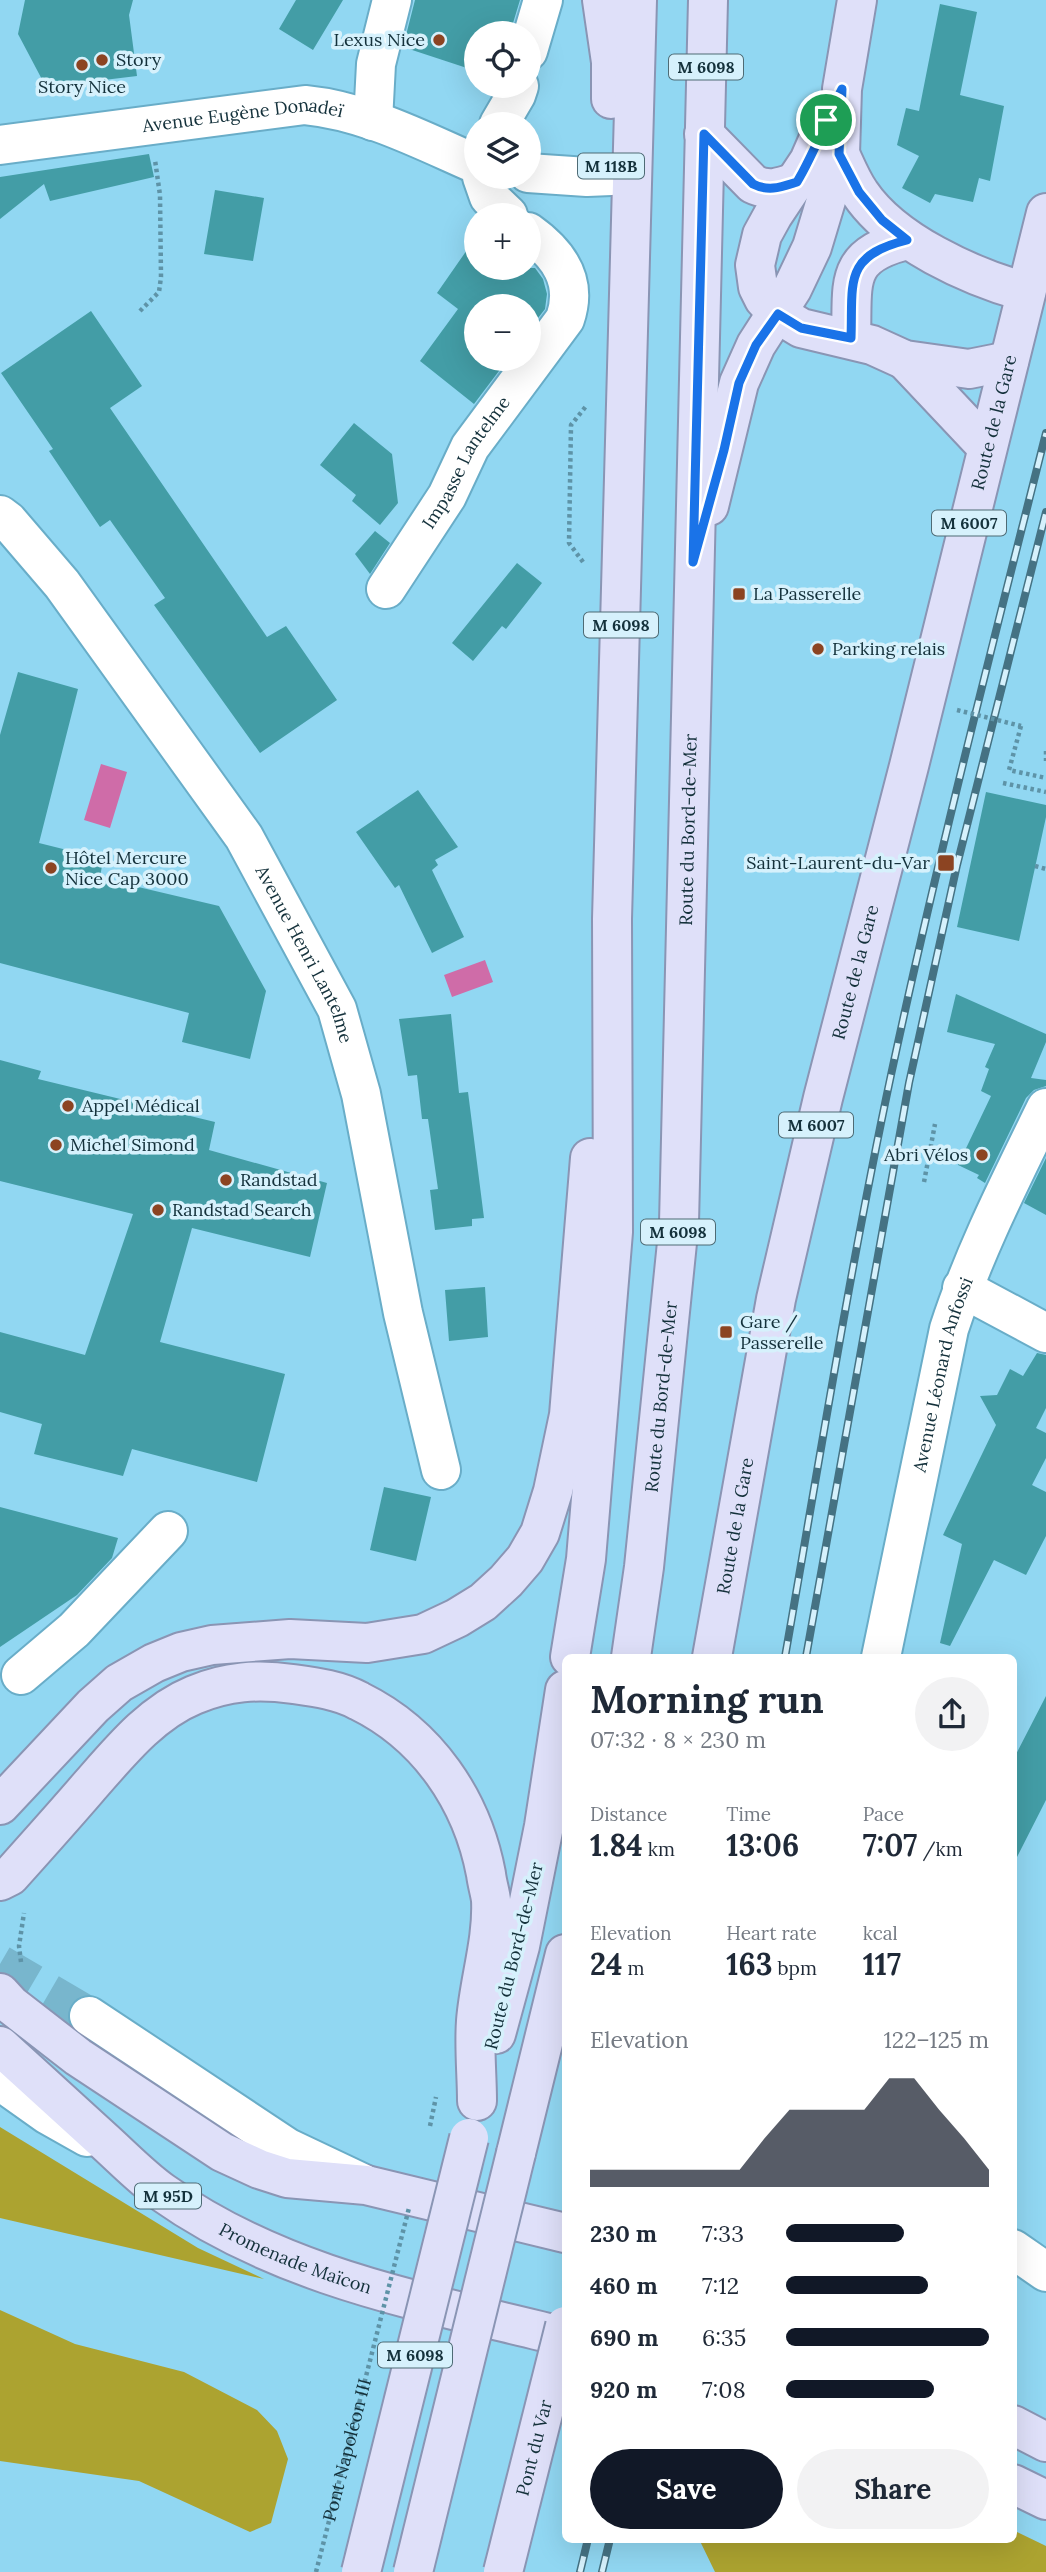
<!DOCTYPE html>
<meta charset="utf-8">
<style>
:root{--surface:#fff;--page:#f2f2f3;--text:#1f2937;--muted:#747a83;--accent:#111827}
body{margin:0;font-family:Lora,serif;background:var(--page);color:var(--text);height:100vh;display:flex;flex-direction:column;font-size:26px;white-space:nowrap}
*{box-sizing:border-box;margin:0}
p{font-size:23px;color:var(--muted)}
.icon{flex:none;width:38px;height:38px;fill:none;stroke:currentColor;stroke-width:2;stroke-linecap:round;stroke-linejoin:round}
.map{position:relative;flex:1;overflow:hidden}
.panel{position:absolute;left:562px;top:1654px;width:455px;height:889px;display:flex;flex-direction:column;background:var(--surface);border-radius:10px;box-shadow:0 7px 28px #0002}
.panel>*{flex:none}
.buttons{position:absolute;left:464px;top:21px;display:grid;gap:14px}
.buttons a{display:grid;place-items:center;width:77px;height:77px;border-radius:50%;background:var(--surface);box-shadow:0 7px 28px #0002;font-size:35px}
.pin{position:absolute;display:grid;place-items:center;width:60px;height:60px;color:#fff;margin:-30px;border:4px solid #fff;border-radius:50%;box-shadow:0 2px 7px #0007}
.round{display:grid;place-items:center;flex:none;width:74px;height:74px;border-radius:37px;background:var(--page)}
.summary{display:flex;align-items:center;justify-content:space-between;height:119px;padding:0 28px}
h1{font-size:38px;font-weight:700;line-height:52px}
.figures{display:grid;grid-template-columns:repeat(3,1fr);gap:10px;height:119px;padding:7px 28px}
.figures div{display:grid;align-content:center}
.figures b{font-size:30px;font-weight:700}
.figures small{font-size:19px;font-weight:400}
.figures p{font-size:19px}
.chart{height:196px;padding:14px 28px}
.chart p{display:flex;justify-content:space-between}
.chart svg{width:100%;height:126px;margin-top:7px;fill:var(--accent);opacity:.7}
.primary-button{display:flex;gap:14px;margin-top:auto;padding:14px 28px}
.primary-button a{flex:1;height:80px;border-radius:42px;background:var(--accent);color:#fff;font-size:28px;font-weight:700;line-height:80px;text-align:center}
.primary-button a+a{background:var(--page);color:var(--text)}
ul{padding:0 28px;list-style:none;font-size:23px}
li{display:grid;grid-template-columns:112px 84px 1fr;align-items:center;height:52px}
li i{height:18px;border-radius:9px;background:var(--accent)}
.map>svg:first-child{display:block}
</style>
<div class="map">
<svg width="1046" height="2572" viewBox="0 0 1046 2572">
<rect width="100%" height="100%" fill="#91d7f2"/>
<path fill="#aca330" d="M 0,2127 L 198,2248 L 264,2279 L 0,2218 Z
M 0,2310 L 75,2344 L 184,2372 L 257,2410 L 277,2431 L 288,2459 L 271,2523 L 250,2532 L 139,2481 L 0,2461 Z
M 1013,2530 L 1046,2546 L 1046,2572 L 715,2572 L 699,2539 L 1013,2539 Z"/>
<path fill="#cf6ca8" d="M 101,764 L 127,772 L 110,828 L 84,820 Z
M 485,960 L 493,982 L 452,997 L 444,975 Z"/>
<path fill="#439da6" d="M 25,0 L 133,0 L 129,15 L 137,76 L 46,87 L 18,34 Z
M 296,0 L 343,0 L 313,50 L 279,29 Z
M 415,0 L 520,0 L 510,33 L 476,33 L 476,71 L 403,47 Z
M 940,4 L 977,12 L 960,95 L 1004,106 L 990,181 L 979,178 L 973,202 L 935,194 L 930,203 L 902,188 L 919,156 L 897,145 L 906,108 L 919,111 Z
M 149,154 L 154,177 L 50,201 L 44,184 L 0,219 L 0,177 Z
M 215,190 L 264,198 L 253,261 L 204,254 Z
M 476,237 L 476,268 L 535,268 L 543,279 L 547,294 L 545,309 L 528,331 L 528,306 L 476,306 L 476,359 L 508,359 L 474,404 L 420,361 L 458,309 L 437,293 Z
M 91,311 L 142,386 L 110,408 L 267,637 L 286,626 L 337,700 L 260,753 L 154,605 L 165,598 L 110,520 L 100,527 L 49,451 L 53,449 L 1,373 Z
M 354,423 L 392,454 L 398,503 L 380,525 L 352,501 L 356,495 L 320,465 Z
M 375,531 L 390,543 L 370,574 L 355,554 Z
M 517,563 L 542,583 L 506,629 L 502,626 L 473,661 L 452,643 Z
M 18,672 L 78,689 L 39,843 L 103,859 L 100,878 L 219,906 L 266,991 L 250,1059 L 182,1042 L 189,1013 L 0,963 L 0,735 Z
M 418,790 L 458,847 L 435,860 L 438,865 L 432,870 L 464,937 L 432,953 L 399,885 L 395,888 L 356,832 Z
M 986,792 L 1046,805 L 1046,817 L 1019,941 L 957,927 Z
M 956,994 L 1046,1034 L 1046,1042 L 1031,1078 L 1046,1080 L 1046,1086 L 1034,1090 L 1026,1098 L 985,1183 L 977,1178 L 979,1175 L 958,1165 L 991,1096 L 981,1091 L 989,1069 L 985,1067 L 995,1044 L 947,1032 Z
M 451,1014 L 459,1093 L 468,1092 L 484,1218 L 472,1219 L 472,1226 L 435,1230 L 430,1190 L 438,1189 L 428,1119 L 422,1119 L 417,1075 L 408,1076 L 399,1019 Z
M 0,1060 L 41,1071 L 38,1079 L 215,1122 L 209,1150 L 327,1183 L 310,1257 L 192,1228 L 160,1342 L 285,1374 L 257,1482 L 132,1449 L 123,1476 L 34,1454 L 42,1424 L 0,1412 L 0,1332 L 85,1355 L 133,1214 L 0,1181 Z
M 1046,1158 L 1046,1215 L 1024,1203 Z
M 485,1287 L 488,1337 L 449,1341 L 445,1290 Z
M 1037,1353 L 1046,1355 L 1046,1408 L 1036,1428 L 1046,1433 L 1046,1458 L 1032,1485 L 1046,1492 L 1046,1536 L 1026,1575 L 994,1560 L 950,1646 L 940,1643 L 962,1544 L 943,1535 L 996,1425 L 980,1396 L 997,1395 L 1010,1369 L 1023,1376 Z
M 384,1487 L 431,1497 L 416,1561 L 370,1550 Z
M 0,1507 L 118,1538 L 112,1558 L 77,1595 L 0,1647 Z
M 1046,1696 L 1046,1800 L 1013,1865 L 1013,1760 Z"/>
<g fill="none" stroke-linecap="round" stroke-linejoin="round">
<path stroke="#78b6cd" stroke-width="38" stroke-dasharray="38 19" stroke-linecap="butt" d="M 0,1964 L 89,2016"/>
<defs>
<g id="minor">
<path d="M 528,51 L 543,0"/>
<path d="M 373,121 L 376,64 L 392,0"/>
<path d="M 499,124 L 516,95 L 519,86"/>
<path id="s1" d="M 0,145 L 305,105 C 366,111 421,140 476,164"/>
<path d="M 528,173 L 587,177 L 611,176"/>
<path d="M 482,177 L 489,197 L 508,215"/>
<path id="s2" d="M 0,515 L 8,521 L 62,584 L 244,837 L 337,1009 L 361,1094 L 403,1313 L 441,1470"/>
<path id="s3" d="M 386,589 L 447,496 L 470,447 L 565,319 C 578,281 559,254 528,232"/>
<path d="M 962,1288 L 1046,1333"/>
<path id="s4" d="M 881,1657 L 949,1329 C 974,1252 1011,1180 1046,1108"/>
<path d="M 21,1675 L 74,1630 L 168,1531"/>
<path d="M 89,2016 L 288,2148 L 364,2184"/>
<path d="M 0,2081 L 48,2115 L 87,2137"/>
<path d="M 1013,2249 L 1046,2272"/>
</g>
<g id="major">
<path d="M 602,0 L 611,62 L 611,99"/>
<path d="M 830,113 L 809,161 L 773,215 L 762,235 L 755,265 L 758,287 L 764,299 L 778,314 L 801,328 L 872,345 L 905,360 L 969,369 L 1009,361"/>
<path d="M 704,134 L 753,184 C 769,192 781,187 797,182"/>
<path d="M 840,154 C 846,167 852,182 860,193 C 893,242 971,277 1026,292"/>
<path d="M 851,338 C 853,282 843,256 907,240"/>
<path d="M 905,360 L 987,447"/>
<path d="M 709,506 L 739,383 L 756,345 L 792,289 L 812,247 L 840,154 L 842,89 L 857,0"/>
<path d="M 570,1657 L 586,1559 L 613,1232 L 612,919 L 637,0"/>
<path id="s5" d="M 631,1657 L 644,1567 L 679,1223 L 708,0"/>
<path id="s6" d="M 712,1657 L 776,1299 L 823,1098 L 909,766 L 1046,213"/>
<path d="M 0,1805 L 93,1706 L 119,1683 L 154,1663 L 181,1652 L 212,1645 L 290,1639 L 367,1643 L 423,1634 L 457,1618 L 483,1602 L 506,1581 L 525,1559 L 540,1533 L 553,1491 L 569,1415 L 590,1158"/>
<path d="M 0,1881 L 10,1876 C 36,1847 62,1818 87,1789 C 118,1754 150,1713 194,1695 C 227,1681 258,1679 293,1684 C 315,1687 339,1690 359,1701 C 428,1735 472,1800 486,1874 C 487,1883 490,1892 491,1900 C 493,1941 479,1981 476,2021 C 474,2047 477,2075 477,2101"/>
<path d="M 0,1993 L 11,2005 L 78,2057 L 222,2152 L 259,2169 L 287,2178 L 366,2185 L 565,2233"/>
<path d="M 496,2034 L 520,1946 L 544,1826 L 565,1690"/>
<path id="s7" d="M 0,2046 C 34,2077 68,2108 102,2139 C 122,2157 141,2177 162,2192 C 283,2278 425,2302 565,2337"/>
<path d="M 516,2153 L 565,1954"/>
<path d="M 1013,2425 L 1046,2442"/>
<path d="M 1013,2484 L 1046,2500"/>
</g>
</defs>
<use href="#minor" stroke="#69adc8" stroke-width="42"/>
<use href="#major" stroke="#8a95b4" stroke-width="42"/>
<path stroke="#5e93a7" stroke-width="4.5" stroke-dasharray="3.5 3.5" stroke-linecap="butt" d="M 140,311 L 159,292 L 161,277 L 160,195 L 155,160
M 583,562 L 569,543 L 571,425 L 587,405
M 1021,726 L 1009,770 L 1046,778
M 1046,751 L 1046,761
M 1003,783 L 1046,792
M 1035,866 L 1046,869
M 924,1182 L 935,1124
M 21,1962 L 19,1946 L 24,1913
M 430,2126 L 436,2097"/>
<use href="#minor" stroke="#fff" stroke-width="38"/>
<use href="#major" stroke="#dfe0f9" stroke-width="38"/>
<defs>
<path id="rail" d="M 785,1657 C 819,1463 850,1268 891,1075 C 937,860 992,647 1046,433
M 806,1657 L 909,1083 L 957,865 L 1046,512
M 580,2572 L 588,2539
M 602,2572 L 610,2539"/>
</defs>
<use href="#rail" stroke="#457283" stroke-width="8"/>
<use href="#rail" stroke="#d6f1fc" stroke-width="5" stroke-dasharray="16" stroke-linecap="butt"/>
<defs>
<g id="major-bridge">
<path d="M 361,2572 L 469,2138"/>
<path d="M 413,2572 L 516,2153"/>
<path id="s9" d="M 503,2572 L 565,2326"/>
</g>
</defs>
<use href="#major-bridge" stroke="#8a95b4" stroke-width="42" stroke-linecap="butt"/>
<g stroke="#5e93a7" stroke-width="4.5" stroke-dasharray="3.5 3.5" stroke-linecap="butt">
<path d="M 957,710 L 1021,726"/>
<path id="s8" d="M 316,2572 L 409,2208"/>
</g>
<use href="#major-bridge" stroke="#dfe0f9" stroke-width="38"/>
</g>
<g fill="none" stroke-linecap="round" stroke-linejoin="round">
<defs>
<path id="route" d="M 842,89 L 839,154 L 859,192 L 882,220 L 907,240 C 843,256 853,282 851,338 L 801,328 L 778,314 L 756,345 L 739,383 L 724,450 L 693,562 L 704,134 L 753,184 C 769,192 781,187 797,182 C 815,152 826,120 842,89 Z"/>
</defs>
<use href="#route" stroke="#fff" stroke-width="14"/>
<use href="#route" stroke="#1a73e8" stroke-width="9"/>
</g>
<g fill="#8c4422" stroke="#d6f1fc" stroke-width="2.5">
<circle cx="439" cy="40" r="7"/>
<circle cx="102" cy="60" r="7"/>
<circle cx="82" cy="65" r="7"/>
<rect x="732" y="587" width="14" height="14" rx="3.5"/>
<circle cx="818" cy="649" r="7"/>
<rect x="937" y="854" width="18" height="18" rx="3.5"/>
<circle cx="51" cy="868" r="7"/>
<circle cx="68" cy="1106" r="7"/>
<circle cx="56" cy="1145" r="7"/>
<circle cx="982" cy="1155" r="7"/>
<circle cx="226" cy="1180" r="7"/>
<circle cx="158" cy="1210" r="7"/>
<rect x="719" y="1325" width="14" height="14" rx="3.5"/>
</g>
<g text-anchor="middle" stroke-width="7" stroke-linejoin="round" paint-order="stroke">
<g fill="#d6f1fc" stroke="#4e6b75" stroke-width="2">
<rect x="669" y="54.5" width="74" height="25" rx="5"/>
<rect x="578" y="153.5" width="66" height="25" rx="5"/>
<rect x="932" y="510.5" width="74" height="25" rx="5"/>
<rect x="584" y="612.5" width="74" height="25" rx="5"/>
<rect x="779" y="1112.5" width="74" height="25" rx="5"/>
<rect x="641" y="1219.5" width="74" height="25" rx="5"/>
<rect x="135" y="2183.5" width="66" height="25" rx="5"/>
<rect x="378" y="2342.5" width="74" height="25" rx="5"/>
</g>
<g font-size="16" font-weight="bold" fill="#14313b">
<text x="706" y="73">M 6098</text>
<text x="611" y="172">M 118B</text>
<text x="969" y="529">M 6007</text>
<text x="621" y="631">M 6098</text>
<text x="816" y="1131">M 6007</text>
<text x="678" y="1238">M 6098</text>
<text x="168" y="2202">M 95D</text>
<text x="415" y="2361">M 6098</text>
</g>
<g font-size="18" fill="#14313b" stroke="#d6f1fc" text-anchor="start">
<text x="425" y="46" text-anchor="end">Lexus Nice</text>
<text x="116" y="66">Story</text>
<text x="82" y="93" text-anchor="middle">Story Nice</text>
<text x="753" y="600">La Passerelle</text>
<text x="832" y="655">Parking relais</text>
<text x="65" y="864">Hôtel Mercure<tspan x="65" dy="21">Nice Cap 3000</tspan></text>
<text x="930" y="869" text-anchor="end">Saint-Laurent-du-Var</text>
<text x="82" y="1112">Appel Médical</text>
<text x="70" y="1151">Michel Simond</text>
<text x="968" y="1161" text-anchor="end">Abri Vélos</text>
<text x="240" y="1186">Randstad</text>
<text x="172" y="1216">Randstad Search</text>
<text x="740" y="1328">Gare /<tspan x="740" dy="21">Passerelle</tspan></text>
</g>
<g font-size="18" fill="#14313b" stroke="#d6f1fc">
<text dy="6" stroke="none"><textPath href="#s1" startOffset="245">Avenue Eugène Donadeï</textPath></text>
<text dy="6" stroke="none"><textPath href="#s6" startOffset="1267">Route de la Gare</textPath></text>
<text dy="6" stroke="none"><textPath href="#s3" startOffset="150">Impasse Lantelme</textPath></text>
<text dy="6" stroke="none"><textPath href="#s5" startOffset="830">Route du Bord-de-Mer</textPath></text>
<text dy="6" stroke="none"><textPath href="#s2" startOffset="537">Avenue Henri Lantelme</textPath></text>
<text dy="6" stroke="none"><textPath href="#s6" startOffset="700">Route de la Gare</textPath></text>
<text dy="6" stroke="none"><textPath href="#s4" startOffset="289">Avenue Léonard Anfossi</textPath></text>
<text dy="6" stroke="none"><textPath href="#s5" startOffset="262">Route du Bord-de-Mer</textPath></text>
<text dy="6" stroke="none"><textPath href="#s6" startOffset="133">Route de la Gare</textPath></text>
<text transform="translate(514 1956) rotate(-76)" y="6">Route du Bord-de-Mer</text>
<text dy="6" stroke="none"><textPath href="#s7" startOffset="368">Promenade Maïcon</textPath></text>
<text dy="6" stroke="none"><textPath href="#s9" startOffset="128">Pont du Var</textPath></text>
<text dy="6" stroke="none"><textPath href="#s8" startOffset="126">Pont Napoléon III</textPath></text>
</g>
</g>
</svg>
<div class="buttons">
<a><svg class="icon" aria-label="locate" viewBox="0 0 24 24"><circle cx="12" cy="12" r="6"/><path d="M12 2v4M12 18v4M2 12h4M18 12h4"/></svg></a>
<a><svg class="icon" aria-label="layers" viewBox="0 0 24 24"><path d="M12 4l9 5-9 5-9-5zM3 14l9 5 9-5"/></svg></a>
<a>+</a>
<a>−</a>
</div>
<div class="pin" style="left:826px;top:120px;background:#1e9e55"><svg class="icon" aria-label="arrive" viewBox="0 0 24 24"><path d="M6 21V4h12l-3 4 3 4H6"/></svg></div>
<section class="panel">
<div class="summary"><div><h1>Morning run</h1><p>07:32 · 8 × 230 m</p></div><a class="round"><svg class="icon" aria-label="share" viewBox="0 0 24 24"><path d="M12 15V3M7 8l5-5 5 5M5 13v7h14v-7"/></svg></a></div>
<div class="figures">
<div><p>Distance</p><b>1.84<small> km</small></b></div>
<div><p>Time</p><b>13:06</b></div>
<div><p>Pace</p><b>7:07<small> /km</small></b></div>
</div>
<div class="figures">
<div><p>Elevation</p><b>24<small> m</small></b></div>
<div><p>Heart rate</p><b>163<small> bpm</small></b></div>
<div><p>kcal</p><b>117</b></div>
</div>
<div class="chart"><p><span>Elevation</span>122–125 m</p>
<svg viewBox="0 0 160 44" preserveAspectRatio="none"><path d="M0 44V38L10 38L20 38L30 38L40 38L50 38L60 38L70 27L80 17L90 17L100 17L110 17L120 6L130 6L140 17L150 27L160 38V44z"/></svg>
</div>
<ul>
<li><b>230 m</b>7:33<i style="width:58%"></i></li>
<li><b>460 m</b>7:12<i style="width:70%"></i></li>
<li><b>690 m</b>6:35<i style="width:100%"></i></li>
<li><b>920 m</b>7:08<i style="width:73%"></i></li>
</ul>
<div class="primary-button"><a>Save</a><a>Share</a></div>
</section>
</div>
